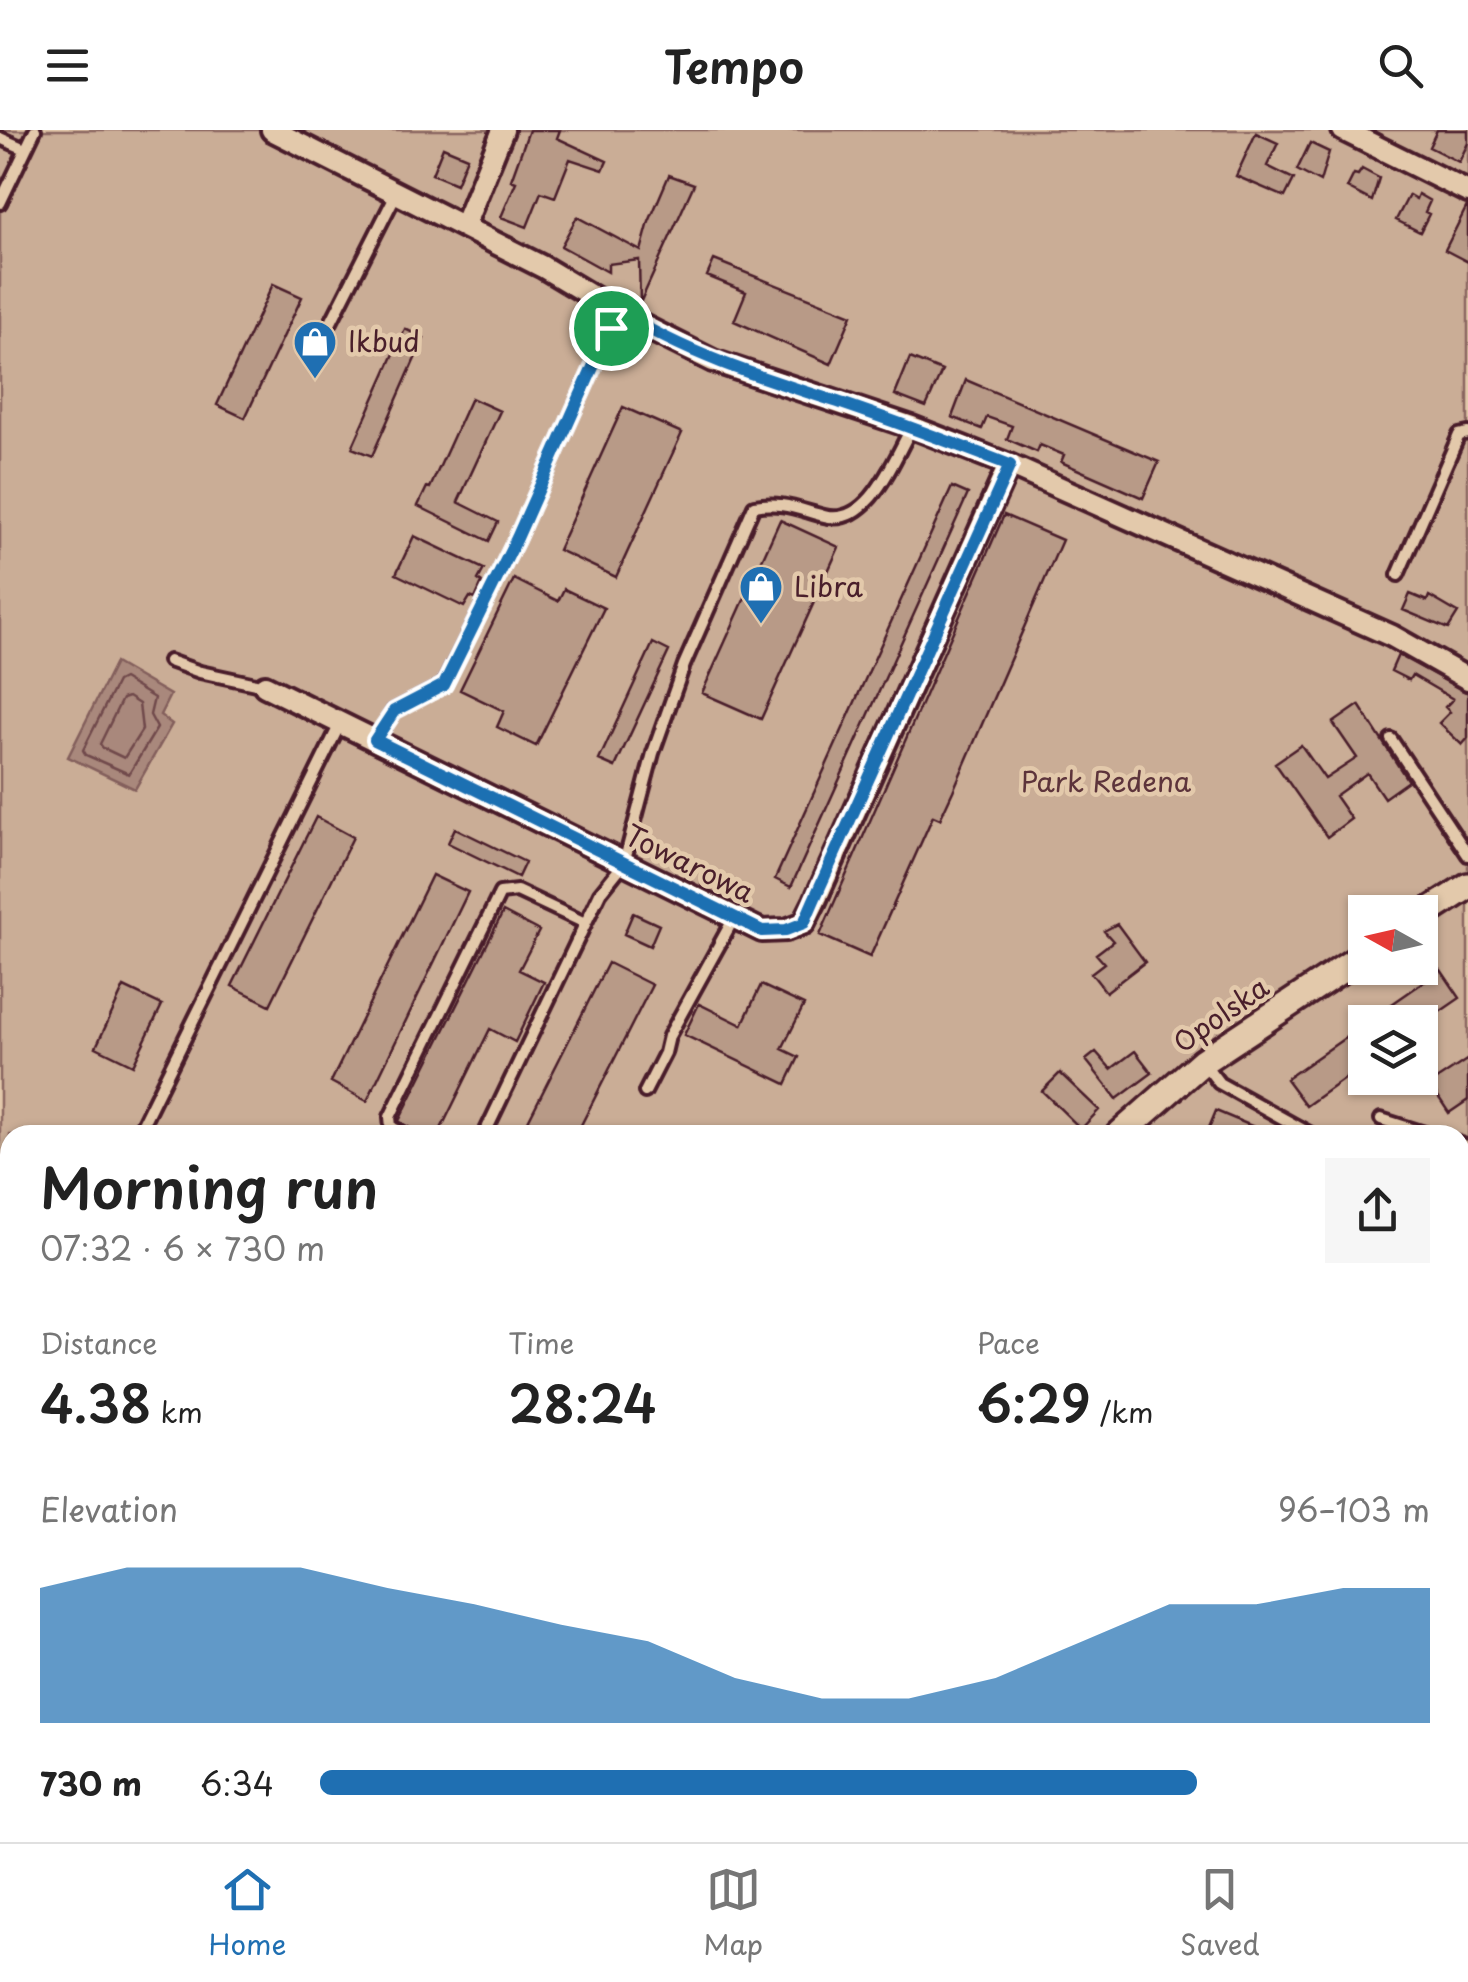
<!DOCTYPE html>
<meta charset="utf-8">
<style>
:root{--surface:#fff;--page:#f6f6f6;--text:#222;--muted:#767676;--line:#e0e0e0;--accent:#1f6fb2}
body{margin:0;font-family:"Playpen Sans",sans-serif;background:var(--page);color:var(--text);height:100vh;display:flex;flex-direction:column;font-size:38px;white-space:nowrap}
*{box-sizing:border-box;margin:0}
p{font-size:32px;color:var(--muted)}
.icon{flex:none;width:55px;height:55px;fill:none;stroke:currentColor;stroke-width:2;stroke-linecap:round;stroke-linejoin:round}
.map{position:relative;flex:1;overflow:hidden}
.details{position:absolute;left:0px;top:995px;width:1470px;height:718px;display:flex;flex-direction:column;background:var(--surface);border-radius:30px 30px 0 0;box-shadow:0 2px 8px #0004}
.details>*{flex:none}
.needle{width:65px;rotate:278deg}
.buttons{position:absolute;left:1348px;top:765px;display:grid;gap:20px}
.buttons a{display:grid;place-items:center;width:90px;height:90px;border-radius:0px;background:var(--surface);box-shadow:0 2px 8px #0004;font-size:50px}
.pin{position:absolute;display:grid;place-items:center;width:85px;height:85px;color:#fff;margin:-42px;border:5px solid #fff;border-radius:50%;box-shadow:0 2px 10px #0007}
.round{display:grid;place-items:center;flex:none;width:105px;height:105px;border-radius:0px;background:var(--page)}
.headline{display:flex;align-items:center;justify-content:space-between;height:170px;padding:0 40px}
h1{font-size:55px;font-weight:600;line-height:75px}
.stats{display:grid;grid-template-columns:repeat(3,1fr);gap:15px;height:170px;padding:10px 40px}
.stats div{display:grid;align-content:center}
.stats b{font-size:50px;font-weight:600}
.stats small{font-size:28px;font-weight:400}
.stats p{font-size:28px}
.chart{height:280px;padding:20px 40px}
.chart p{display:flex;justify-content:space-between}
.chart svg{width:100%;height:180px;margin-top:10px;fill:var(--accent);opacity:.7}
ul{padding:0 40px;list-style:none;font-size:32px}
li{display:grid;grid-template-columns:160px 120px 1fr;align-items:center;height:75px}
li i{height:25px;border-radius:12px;background:var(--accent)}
header{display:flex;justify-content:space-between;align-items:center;height:130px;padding:0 40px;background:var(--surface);font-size:45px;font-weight:600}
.dock{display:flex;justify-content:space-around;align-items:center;height:140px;border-top:2px solid var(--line);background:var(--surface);font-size:28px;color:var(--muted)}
.dock a{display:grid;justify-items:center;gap:5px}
.dock .current{color:var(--accent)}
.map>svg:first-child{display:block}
</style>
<header><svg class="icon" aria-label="menu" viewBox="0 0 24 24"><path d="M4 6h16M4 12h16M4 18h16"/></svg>Tempo<svg class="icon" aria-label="search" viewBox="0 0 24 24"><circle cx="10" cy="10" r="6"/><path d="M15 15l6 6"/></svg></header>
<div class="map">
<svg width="1468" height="1712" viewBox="0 0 1468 1712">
<rect width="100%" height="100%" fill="#e3c9ab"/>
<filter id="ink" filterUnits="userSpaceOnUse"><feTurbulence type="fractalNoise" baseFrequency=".01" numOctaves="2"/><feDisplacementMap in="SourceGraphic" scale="20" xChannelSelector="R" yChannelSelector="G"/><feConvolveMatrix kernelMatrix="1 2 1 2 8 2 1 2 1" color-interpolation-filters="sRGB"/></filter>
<g filter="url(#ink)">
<path fill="#caad96" stroke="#8a6660" stroke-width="2.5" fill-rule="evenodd" d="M 0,0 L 1468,0 L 1468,1712 L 0,1712 ZM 1365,782 L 1420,782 L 1420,838 L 1365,838 ZM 1365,892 L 1420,892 L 1420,948 L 1365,948 ZM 10,1005 L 1460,1005 L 1460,1702 L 10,1702 Z"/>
<path fill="#a9887b" stroke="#835e5b" stroke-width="2.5" d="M 115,533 L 170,565 L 160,585 L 172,594 L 135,659 L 68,627 Z"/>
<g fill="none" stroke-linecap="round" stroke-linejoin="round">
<path stroke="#70494b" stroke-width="2.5" d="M 123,549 L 154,568 L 150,585 L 157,598 L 129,644 L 86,625 L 83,620 L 117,552 Z
M 128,567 L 139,574 L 142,600 L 124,628 L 103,618 L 100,614 L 122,569 Z"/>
</g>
<path fill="#b89a87" stroke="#4a1f2b" stroke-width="2.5" d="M 529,0 L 560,0 L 557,8 L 607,31 L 603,40 L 570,29 L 555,67 L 541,62 L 527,97 L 501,87 L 516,52 L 511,50 Z
M 1437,0 L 1468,0 L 1468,13 L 1459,32 L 1429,17 Z
M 1256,3 L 1278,13 L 1267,36 L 1294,49 L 1285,67 L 1236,46 Z
M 1310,13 L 1329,22 L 1320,52 L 1297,40 Z
M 443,17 L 467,27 L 456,54 L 432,44 Z
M 1362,39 L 1379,48 L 1372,71 L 1347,58 L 1354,44 L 1358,45 Z
M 669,45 L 694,54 L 640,173 L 639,130 L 608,134 L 608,142 L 561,116 L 577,87 L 641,121 L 649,92 Z
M 1418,64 L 1430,71 L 1425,82 L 1429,84 L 1420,102 L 1396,90 L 1409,65 L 1416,69 Z
M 1467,76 L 1468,76 L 1468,132 L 1445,120 Z
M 714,130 L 852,185 L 831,234 L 734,191 L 746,162 L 707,146 Z
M 273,154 L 302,167 L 245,288 L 217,275 Z
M 405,199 L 424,208 L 372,326 L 352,318 Z
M 910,228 L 942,241 L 926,277 L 895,265 Z
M 966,250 L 1159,332 L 1143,368 L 1061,332 L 1064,325 L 1040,315 L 1037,322 L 1007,309 L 1012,296 L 987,287 L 982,299 L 952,287 Z
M 471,268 L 500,281 L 458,372 L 498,392 L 489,411 L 418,376 L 427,357 L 430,358 Z
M 623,277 L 682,303 L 616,447 L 558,420 Z
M 952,357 L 968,364 L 791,757 L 775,749 Z
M 1004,385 L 1062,410 L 953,661 L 940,689 L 933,686 L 870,827 L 820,805 Z
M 780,390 L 839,417 L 761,589 L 702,563 Z
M 414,406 L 484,439 L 478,450 L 482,453 L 475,469 L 470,467 L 464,477 L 396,444 Z
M 514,449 L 558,471 L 564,459 L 604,478 L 536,616 L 497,597 L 504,581 L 460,560 Z
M 1410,464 L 1427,471 L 1429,466 L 1458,483 L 1448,499 L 1403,480 Z
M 653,513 L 669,521 L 615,637 L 599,630 Z
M 1398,525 L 1468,563 L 1468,608 L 1462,615 L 1439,593 L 1450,582 L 1445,577 L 1453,569 L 1412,545 L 1409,550 L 1391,541 Z
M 1359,575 L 1408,651 L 1384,668 L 1367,643 L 1335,666 L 1351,689 L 1327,707 L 1275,633 L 1301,615 L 1325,649 L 1357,628 L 1333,593 Z
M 316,687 L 353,707 L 270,875 L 232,856 Z
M 455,698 L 525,732 L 518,747 L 448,713 Z
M 432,745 L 468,762 L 367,971 L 331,952 Z
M 503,782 L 539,801 L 519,840 L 544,852 L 515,912 L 490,899 L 438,1005 L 420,1005 L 399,991 Z
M 633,783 L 659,795 L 650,816 L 624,804 Z
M 1117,794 L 1145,832 L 1106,862 L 1091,843 L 1104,833 L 1096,824 L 1113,811 L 1104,801 Z
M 608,833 L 652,855 L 576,1005 L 521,1005 Z
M 1441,840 L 1460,868 L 1425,892 L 1366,892 Z
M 761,855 L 804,875 L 782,919 L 799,927 L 786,954 L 684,905 L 699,874 L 742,895 Z
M 124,857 L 162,875 L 133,935 L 96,917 Z
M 1365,894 L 1365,934 L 1306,976 L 1286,949 Z
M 1135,921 L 1152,943 L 1117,969 L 1086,930 L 1096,922 L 1111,939 Z
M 1468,929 L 1468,970 L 1449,983 L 1430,954 Z
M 1060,943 L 1099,980 L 1081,999 L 1042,961 Z
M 1216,981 L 1273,1005 L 1206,1005 Z"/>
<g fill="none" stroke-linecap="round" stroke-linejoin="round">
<defs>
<path id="service" d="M 0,8 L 25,19
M 0,73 L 35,0
M 324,206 L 397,62
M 1398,445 L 1459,305 L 1468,303
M 169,531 L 200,542 L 265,556
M 1391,609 L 1468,725
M 376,610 L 393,581 L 443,555 L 517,408 L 618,181
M 1203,932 L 1219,953 L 1311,1004
M 645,962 L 665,923 L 669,906 L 734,788
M 1381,989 L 1431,1005
M 143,993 L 340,594
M 407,1005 L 391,997 L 390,987 L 500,763 L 517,761 L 585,793
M 484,1005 L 600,763 L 624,733 L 653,623 L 684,535 L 754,376 C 782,371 797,379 824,386 C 869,398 894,329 912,297
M 1460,1014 L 1468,1017
M 0,1531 L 10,1512
M 271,1702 L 272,1712
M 287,1702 L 290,1712
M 539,1702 L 544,1712
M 1245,1702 L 1271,1706 L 1274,1702
M 441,1712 L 439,1709 L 446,1702
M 672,1712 L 675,1702
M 899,1712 L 903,1702"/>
<path id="minor" d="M 272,0 L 543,137 L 635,192 L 713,231 L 912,297 L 1009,335 L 1392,506 L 1468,549
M 1343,0 L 1468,62
M 464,96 L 503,0
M 265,556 L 762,801 L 786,800 L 804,793 L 815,771 L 1009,335
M 1460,1150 L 1468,1153
M 1460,1382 L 1468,1355
M 1460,1397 L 1468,1400
M 1460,1620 L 1468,1623"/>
<path id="tertiary" d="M 1420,787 L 1468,756
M 1119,1005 L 1203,931 L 1365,824"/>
<path id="trunk" d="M 1460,1681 L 1468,1683
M 312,1712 L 338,1706 L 356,1712
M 383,1712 L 385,1702"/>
</defs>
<use href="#service" stroke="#4a1f2b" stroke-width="18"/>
<use href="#minor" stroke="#4a1f2b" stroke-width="28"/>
<use href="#tertiary" stroke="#4a1f2b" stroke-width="32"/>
<use href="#trunk" stroke="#4a1f2b" stroke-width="42"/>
<use href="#service" stroke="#e3c9ab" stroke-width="10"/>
<use href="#minor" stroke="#e3c9ab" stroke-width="20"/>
<use href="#tertiary" stroke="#e3c9ab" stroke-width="25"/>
<use href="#trunk" stroke="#e3c9ab" stroke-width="35"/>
</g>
</g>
<g fill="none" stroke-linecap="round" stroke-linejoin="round" filter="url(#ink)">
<defs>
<path id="route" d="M 618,181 C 689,226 766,249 844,274 C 900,293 955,314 1010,335 L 814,770 L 804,793 L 786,800 L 762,801 L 375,610 L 394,581 L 444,555 L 517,408 Z"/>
</defs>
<use href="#route" stroke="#fff" stroke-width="20"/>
<use href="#route" stroke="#1f6fb2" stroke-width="12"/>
</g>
<defs>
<symbol id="shop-pin" viewBox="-11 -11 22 30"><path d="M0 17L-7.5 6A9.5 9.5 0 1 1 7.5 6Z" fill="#1f6fb2" stroke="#e3c9ab"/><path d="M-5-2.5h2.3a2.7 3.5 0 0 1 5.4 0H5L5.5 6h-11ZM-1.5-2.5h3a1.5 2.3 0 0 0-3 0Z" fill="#fff"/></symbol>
</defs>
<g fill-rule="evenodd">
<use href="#shop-pin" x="290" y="187" width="50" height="68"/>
<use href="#shop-pin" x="736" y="432" width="50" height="68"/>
</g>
<g text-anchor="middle" stroke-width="9" stroke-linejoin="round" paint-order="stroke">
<g font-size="28" fill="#4a1f2b" stroke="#e3c9ab" text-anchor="start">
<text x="348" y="222">Ikbud</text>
<text x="794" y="467">Libra</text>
</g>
<g font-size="28" fill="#5d343b" stroke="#e3c9ab">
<text x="1106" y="662">Park Redena</text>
</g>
<g font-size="28" fill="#4a1f2b" stroke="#e3c9ab">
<text transform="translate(689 734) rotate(26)" y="10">Towarowa</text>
<text transform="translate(1221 885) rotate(-35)" y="10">Opolska</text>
</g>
</g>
</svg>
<div class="buttons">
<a><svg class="needle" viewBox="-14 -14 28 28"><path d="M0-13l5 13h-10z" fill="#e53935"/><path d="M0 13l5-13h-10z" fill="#767676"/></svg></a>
<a><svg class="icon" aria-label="layers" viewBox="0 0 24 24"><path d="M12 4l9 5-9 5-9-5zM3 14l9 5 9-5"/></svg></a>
</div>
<div class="pin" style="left:611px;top:198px;background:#1e9e55"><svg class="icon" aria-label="arrive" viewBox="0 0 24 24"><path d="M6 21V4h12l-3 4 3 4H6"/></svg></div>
<section class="details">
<div class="headline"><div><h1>Morning run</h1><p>07:32 · 6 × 730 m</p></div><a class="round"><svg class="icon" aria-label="share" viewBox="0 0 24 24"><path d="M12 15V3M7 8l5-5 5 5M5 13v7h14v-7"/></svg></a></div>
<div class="stats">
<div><p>Distance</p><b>4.38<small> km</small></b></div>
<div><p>Time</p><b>28:24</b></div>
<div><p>Pace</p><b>6:29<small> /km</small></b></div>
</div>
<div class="chart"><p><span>Elevation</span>96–103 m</p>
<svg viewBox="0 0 160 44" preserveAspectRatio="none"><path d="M0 44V11L10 6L20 6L30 6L40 11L50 15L60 20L70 24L80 33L90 38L100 38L110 33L120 24L130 15L140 15L150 11L160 11V44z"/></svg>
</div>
<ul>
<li><b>730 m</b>6:34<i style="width:79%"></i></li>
</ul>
</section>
</div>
<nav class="dock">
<a class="current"><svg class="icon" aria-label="home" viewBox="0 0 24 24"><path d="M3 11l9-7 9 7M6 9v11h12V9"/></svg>Home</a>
<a><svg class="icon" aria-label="map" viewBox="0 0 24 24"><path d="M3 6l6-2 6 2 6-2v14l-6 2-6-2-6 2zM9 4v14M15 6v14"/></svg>Map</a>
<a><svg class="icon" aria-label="saved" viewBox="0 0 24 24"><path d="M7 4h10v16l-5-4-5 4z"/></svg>Saved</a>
</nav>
